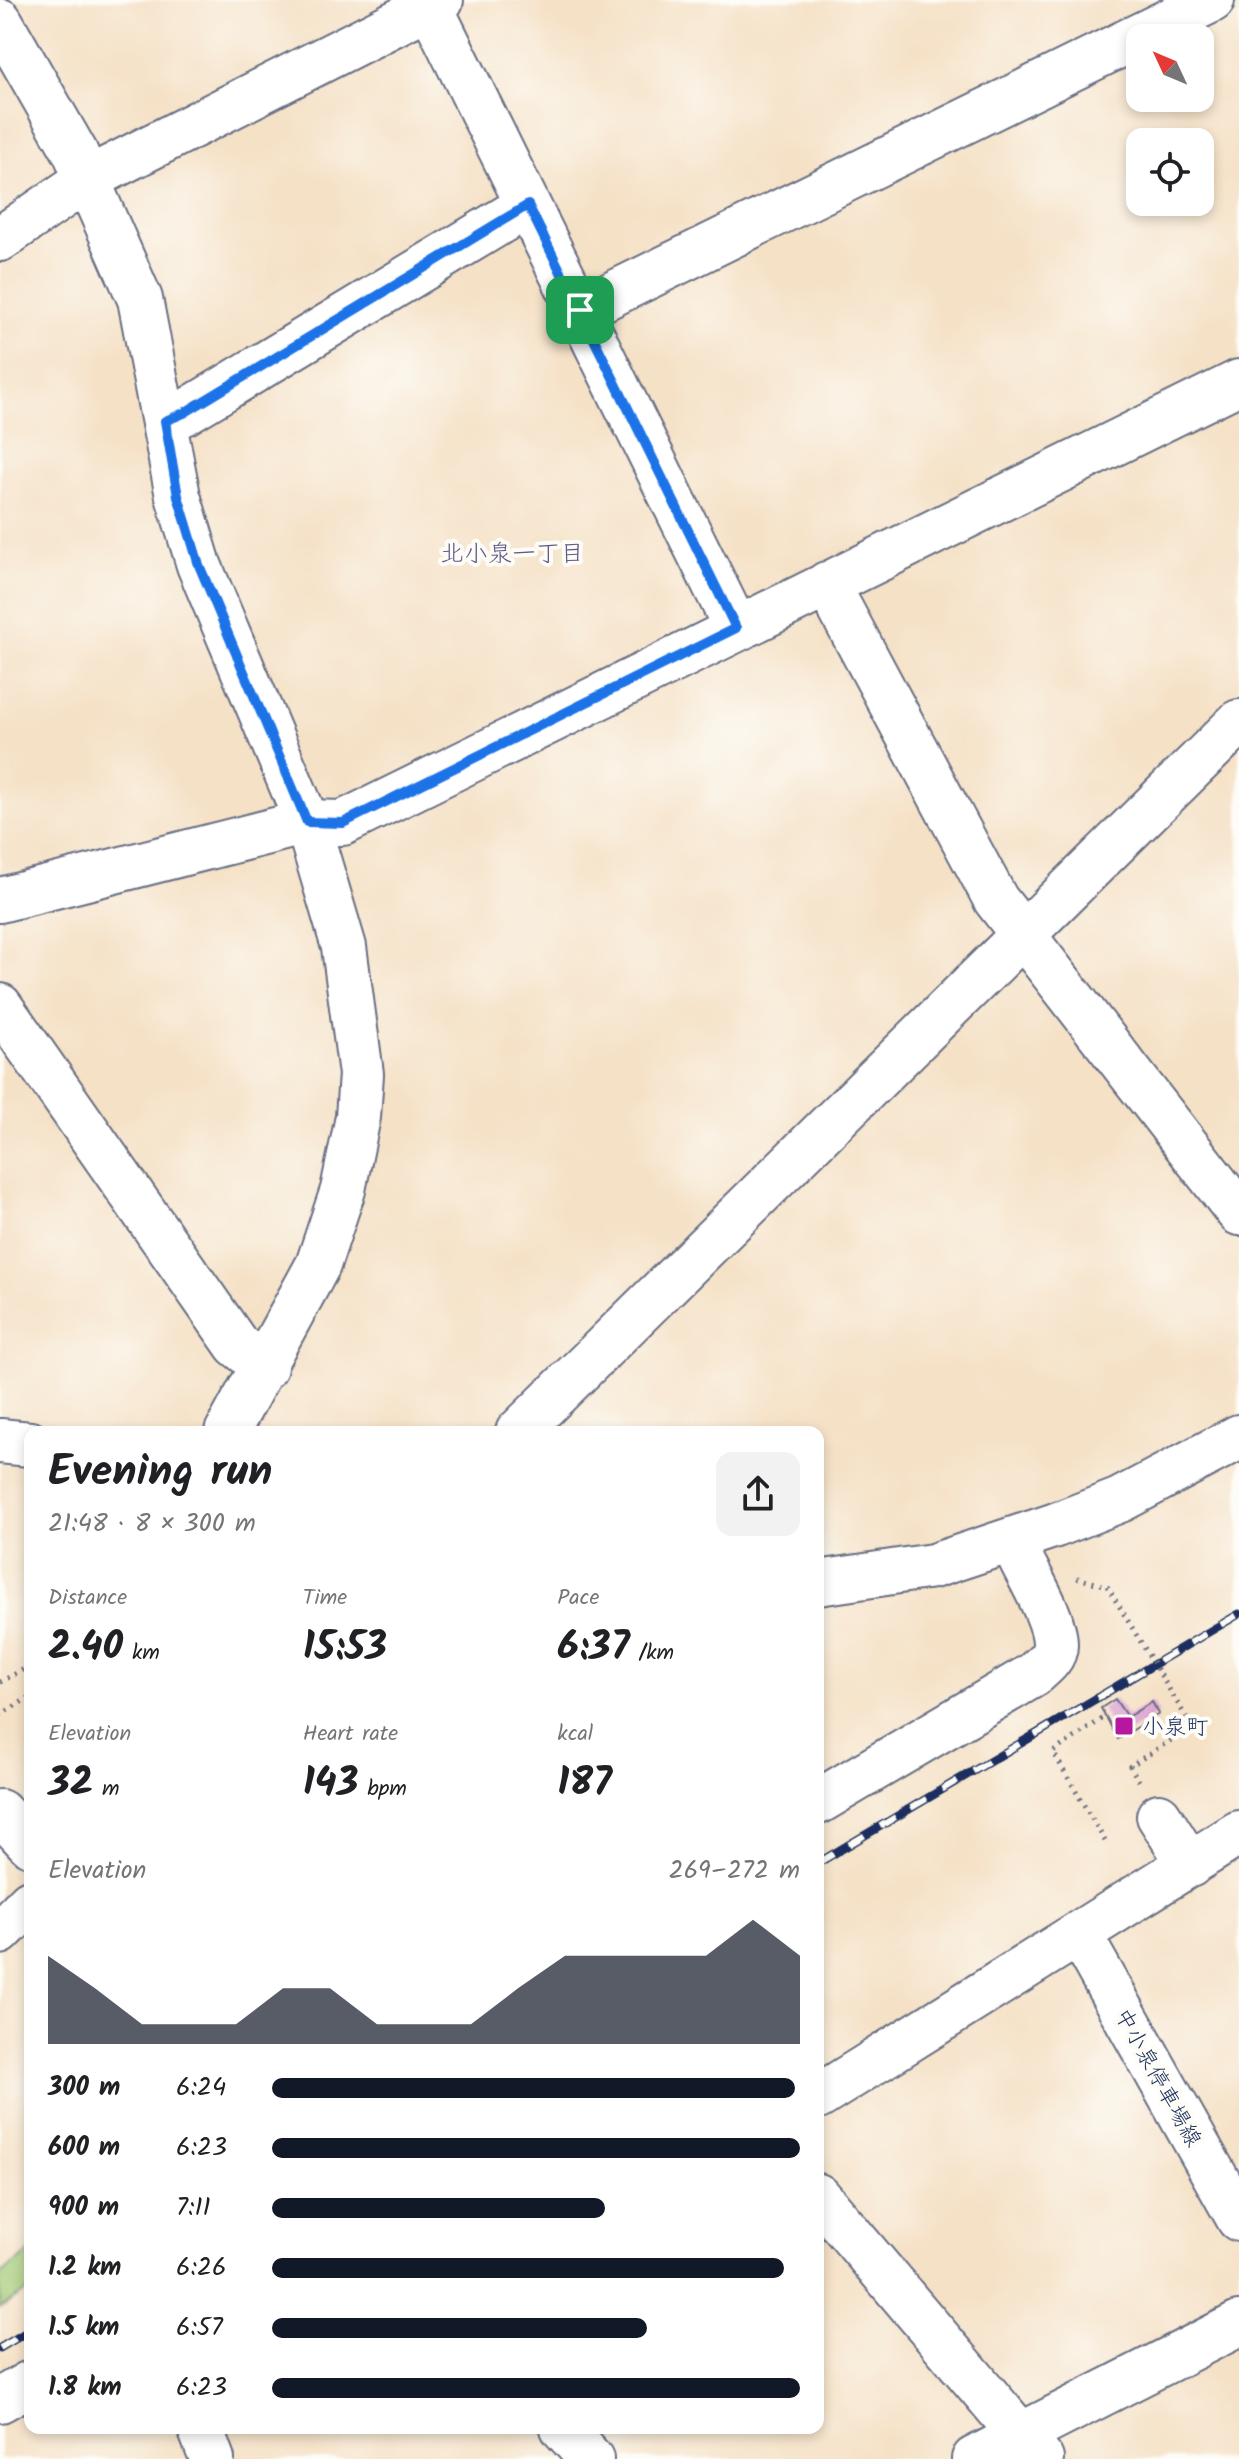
<!DOCTYPE html>
<meta charset="utf-8">
<style>
:root{--surface:#fff;--page:#f2f2f2;--text:#202124;--muted:#757577;--accent:#111827}
body{margin:0;font-family:Kalam,"Klee One",sans-serif;background:var(--page);color:var(--text);height:100vh;display:flex;flex-direction:column;font-size:30px;white-space:nowrap}
*{box-sizing:border-box;margin:0}
p{font-size:26px;color:var(--muted)}
.icon{flex:none;width:44px;height:44px;fill:none;stroke:currentColor;stroke-width:2;stroke-linecap:round;stroke-linejoin:round}
.map{position:relative;flex:1;overflow:hidden}
.side{position:absolute;left:24px;top:1426px;width:800px;height:1008px;display:flex;flex-direction:column;background:var(--surface);border-radius:16px;box-shadow:0 4px 12px #0003}
.side>*{flex:none}
.needle{width:52px;rotate:314deg}
.controls{position:absolute;left:1126px;top:24px;display:grid;gap:16px}
.controls a{display:grid;place-items:center;width:88px;height:88px;border-radius:16px;background:var(--surface);box-shadow:0 4px 12px #0003;font-size:40px}
.pin{position:absolute;display:grid;place-items:center;width:68px;height:68px;color:#fff;margin:-34px;border-radius:16px;box-shadow:0 4px 12px #0006}
.round{display:grid;place-items:center;flex:none;width:84px;height:84px;border-radius:16px;background:var(--page)}
.overview{display:flex;align-items:center;justify-content:space-between;height:136px;padding:0 24px}
h1{font-size:44px;font-weight:600;line-height:60px}
.figures{display:grid;grid-template-columns:repeat(3,1fr);gap:12px;height:136px;padding:8px 24px}
.figures div{display:grid;align-content:center}
.figures b{font-size:40px;font-weight:600}
.figures small{font-size:22px;font-weight:400}
.figures p{font-size:22px}
.chart{height:224px;padding:16px 24px}
.chart p{display:flex;justify-content:space-between}
.chart svg{width:100%;height:144px;margin-top:8px;fill:var(--accent);opacity:.7}
ul{padding:0 24px;list-style:none;font-size:26px}
li{display:grid;grid-template-columns:128px 96px 1fr;align-items:center;height:60px}
li i{height:20px;border-radius:10px;background:var(--accent)}
.map>svg:first-child{display:block}
</style>
<div class="map">
<svg width="1239" height="2459" viewBox="0 0 1239 2459">
<rect width="100%" height="100%" fill="#fdfcf7"/>
<filter id="ink" filterUnits="userSpaceOnUse"><feTurbulence type="fractalNoise" baseFrequency=".0125" numOctaves="2"/><feDisplacementMap in="SourceGraphic" scale="16" xChannelSelector="R" yChannelSelector="G"/><feConvolveMatrix kernelMatrix="1 2 1 2 8 2 1 2 1" color-interpolation-filters="sRGB"/></filter>
<filter id="wash" filterUnits="userSpaceOnUse"><feTurbulence type="fractalNoise" baseFrequency=".006" numOctaves="4" result="noise"/><feDisplacementMap in="SourceGraphic" scale="32" xChannelSelector="R" yChannelSelector="G"/><feGaussianBlur stdDeviation="1.8" result="paint"/><feColorMatrix in="noise" values="0 0 0 0 0 0 0 0 0 0 0 0 0 0 0 0 0 1.4 0 .05"/><feComposite in="paint" operator="in"/></filter>
<g filter="url(#wash)">
<rect width="100%" height="100%" fill="#f5e1c6"/>
<path fill="#a2c974" stroke="#5e7c69" stroke-width="2" d="M 30,2252 L 30,2289 L 0,2308 L 0,2275 Z"/>
<g id="blocks">
<path fill="#dda7d3" d="M 1115,1699 L 1127,1717 L 1152,1702 L 1159,1714 L 1118,1739 L 1101,1708 Z"/>
</g>
</g>
<g filter="url(#ink)">
<use href="#blocks" fill-opacity="0" stroke="#676d82" stroke-width="2"/>
<g fill="none" stroke-linecap="round" stroke-linejoin="round">
<defs>
<path id="minor" d="M 427,0 L 736,628
M 0,21 L 75,152 L 140,299 L 178,496 L 199,565 L 307,822 L 344,947 L 361,1074 L 358,1117 L 343,1190 L 318,1265 L 227,1432
M 0,239 L 86,180 L 441,0
M 580,310 L 1212,0
M 165,421 L 184,413 L 528,205
M 827,584 L 996,900 L 1239,1213
M 0,900 L 307,822 L 343,823 L 1239,382
M 0,1006 L 237,1345 L 265,1367
M 518,1432 L 1239,722
M 0,1441 L 30,1444
M 818,1583 L 933,1566 L 1056,1525 L 1120,1500 L 1239,1437
M 818,1802 L 1033,1675 C 1042,1667 1055,1658 1055,1645 C 1056,1617 1023,1568 1012,1540
M 1159,1816 L 1190,1865
M 0,1932 L 30,1902
M 818,2097 L 1239,1833
M 818,2196 L 1041,2459
M 0,2400 L 30,2383
M 200,2428 L 212,2459
M 974,2459 L 1239,2324"/>
<path id="major" d="M 0,1812 L 30,1844
M 1079,1934 L 1239,2219
M 563,2428 L 591,2459"/>
</defs>
<use href="#minor" stroke="#676d82" stroke-width="48"/>
<use href="#major" stroke="#676d82" stroke-width="48"/>
<path stroke="#676d82" stroke-width="5" stroke-dasharray="2 6" stroke-linecap="butt" d="M 1077,1578 L 1107,1586
M 0,1682 L 30,1666
M 0,1715 L 30,1697
M 1139,1781 L 1130,1766 L 1192,1727
M 1105,1841 L 1053,1752 L 1105,1717"/>
<use href="#minor" stroke="#fff" stroke-width="44"/>
<use href="#major" stroke="#fff" stroke-width="44"/>
<defs>
<path id="rail" d="M 818,1863 L 1239,1614
M 0,2348 L 30,2330"/>
</defs>
<use href="#rail" stroke="#1b2f5e" stroke-width="9"/>
<use href="#rail" stroke="#fdfcf7" stroke-width="6" stroke-dasharray="18" stroke-linecap="butt"/>
<path stroke="#676d82" stroke-width="5" stroke-dasharray="2 6" stroke-linecap="butt" d="M 1107,1586 L 1192,1727"/>
</g>
</g>
<g fill="none" stroke-linecap="round" stroke-linejoin="round" filter="url(#ink)">
<defs>
<path id="route" d="M 528,205 L 736,628 L 343,823 L 307,822 L 199,565 L 178,496 L 165,421 L 184,413 Z"/>
</defs>
<use href="#route" stroke="#fff" stroke-width="16"/>
<use href="#route" stroke="#1a73e8" stroke-width="10"/>
</g>
<rect fill="#b5179e" stroke="#fdfcf7" stroke-width="3" x="1114" y="1716" width="20" height="20" rx="4"/>
<g text-anchor="middle" stroke-width="8" stroke-linejoin="round" paint-order="stroke">
<g font-size="22" fill="#1b2f5e" stroke="#fdfcf7" text-anchor="start">
<text x="1142" y="1734">小泉町</text>
</g>
<g font-size="22" fill="#1b2f5e" stroke="#fdfcf7">
<text transform="translate(1159 2077) rotate(61)" y="8">中小泉停車場線</text>
</g>
<g font-size="24" fill="#5f5987" stroke="#fdfcf7">
<text x="512" y="561">北小泉一丁目</text>
</g>
</g>
</svg>
<div class="controls">
<a><svg class="needle" viewBox="-14 -14 28 28"><path d="M0-13l5 13h-10z" fill="#e53935"/><path d="M0 13l5-13h-10z" fill="#757577"/></svg></a>
<a><svg class="icon" aria-label="locate" viewBox="0 0 24 24"><circle cx="12" cy="12" r="6"/><path d="M12 2v4M12 18v4M2 12h4M18 12h4"/></svg></a>
</div>
<div class="pin" style="left:580px;top:310px;background:#1e9e55"><svg class="icon" aria-label="arrive" viewBox="0 0 24 24"><path d="M6 21V4h12l-3 4 3 4H6"/></svg></div>
<section class="side">
<div class="overview"><div><h1>Evening run</h1><p>21:48 · 8 × 300 m</p></div><a class="round"><svg class="icon" aria-label="share" viewBox="0 0 24 24"><path d="M12 15V3M7 8l5-5 5 5M5 13v7h14v-7"/></svg></a></div>
<div class="figures">
<div><p>Distance</p><b>2.40<small> km</small></b></div>
<div><p>Time</p><b>15:53</b></div>
<div><p>Pace</p><b>6:37<small> /km</small></b></div>
</div>
<div class="figures">
<div><p>Elevation</p><b>32<small> m</small></b></div>
<div><p>Heart rate</p><b>143<small> bpm</small></b></div>
<div><p>kcal</p><b>187</b></div>
</div>
<div class="chart"><p><span>Elevation</span>269–272 m</p>
<svg viewBox="0 0 160 44" preserveAspectRatio="none"><path d="M0 44V17L10 27L20 38L30 38L40 38L50 27L60 27L70 38L80 38L90 38L100 27L110 17L120 17L130 17L140 17L150 6L160 17V44z"/></svg>
</div>
<ul>
<li><b>300 m</b>6:24<i style="width:99%"></i></li>
<li><b>600 m</b>6:23<i style="width:100%"></i></li>
<li><b>900 m</b>7:11<i style="width:63%"></i></li>
<li><b>1.2 km</b>6:26<i style="width:97%"></i></li>
<li><b>1.5 km</b>6:57<i style="width:71%"></i></li>
<li><b>1.8 km</b>6:23<i style="width:100%"></i></li>
</ul>
</section>
</div>
